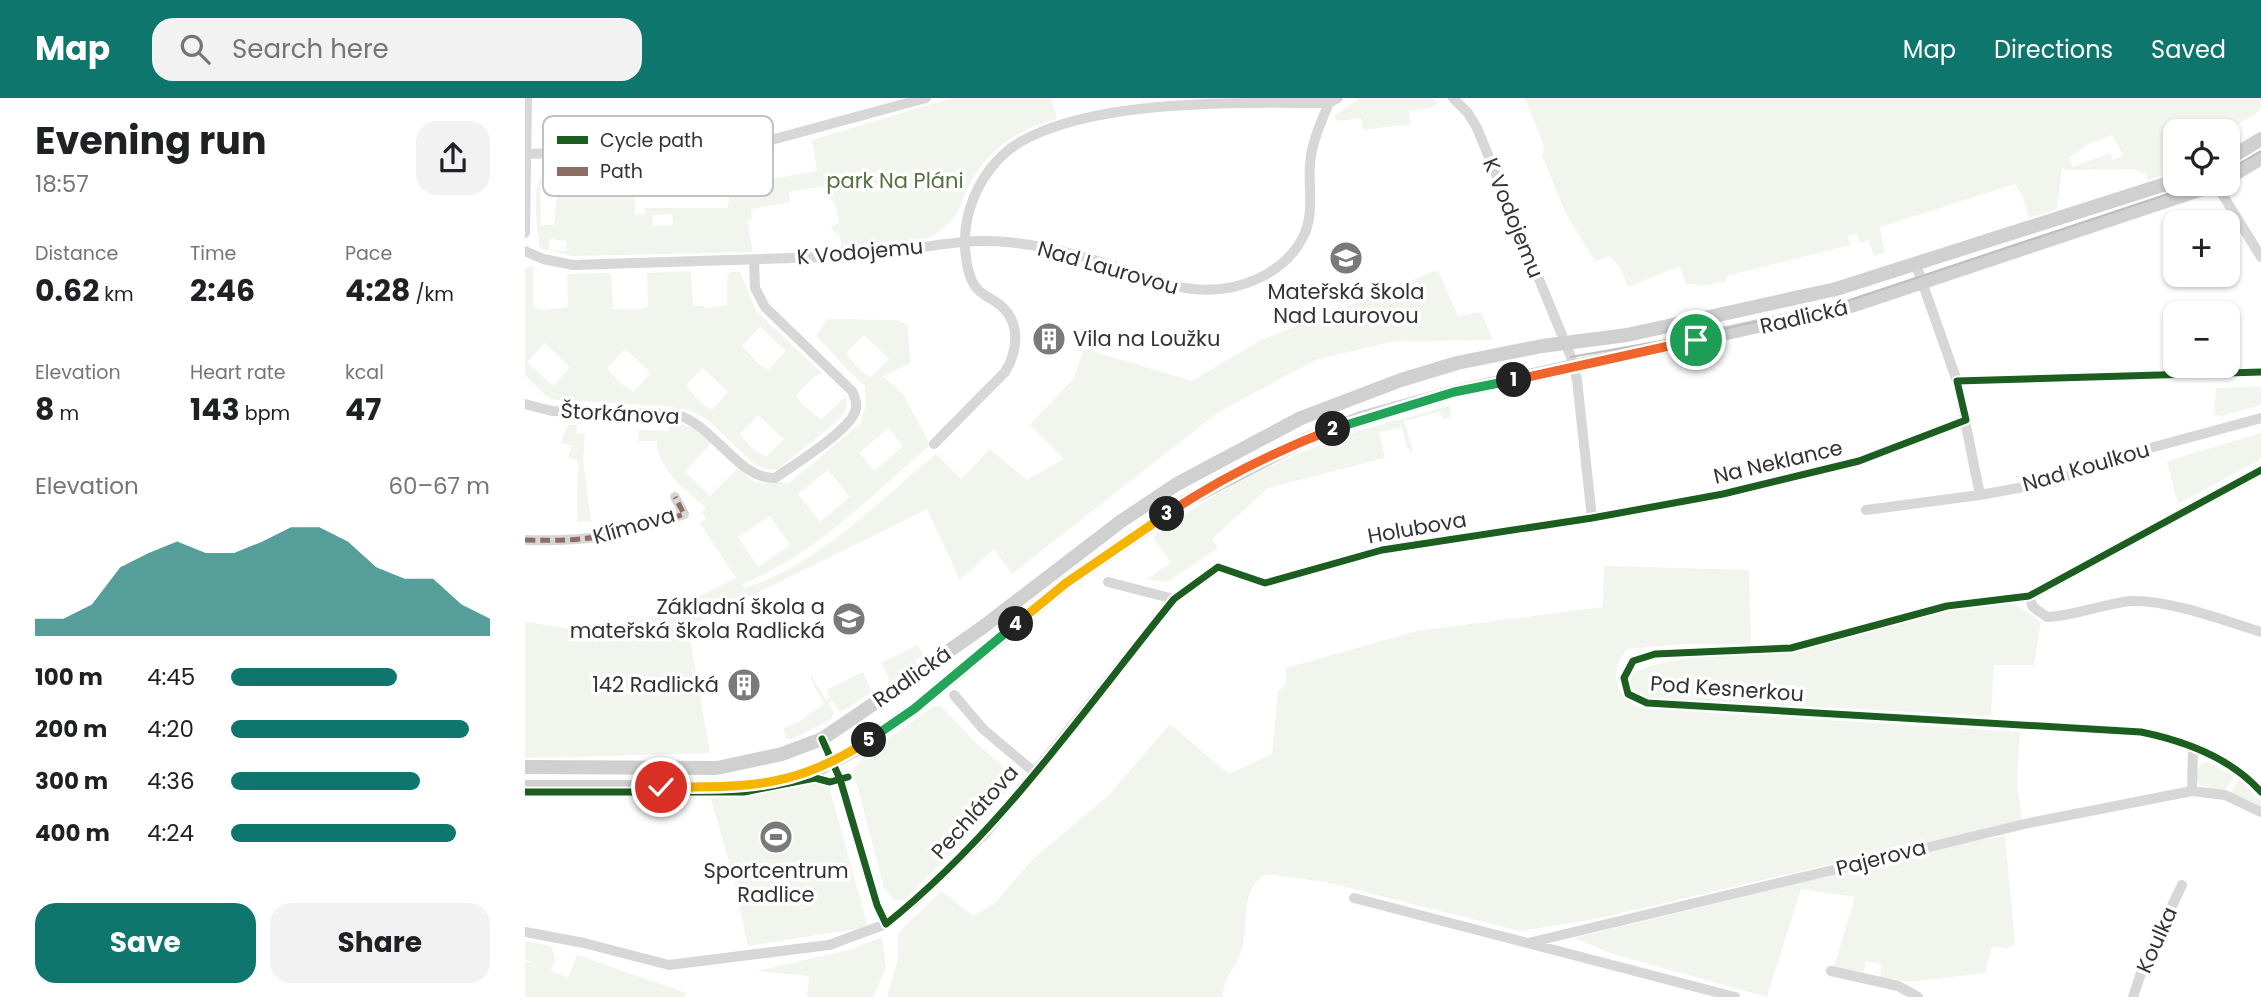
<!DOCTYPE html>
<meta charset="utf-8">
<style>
:root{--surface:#fff;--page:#f2f2f2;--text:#202124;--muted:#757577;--accent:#0f766e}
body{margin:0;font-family:Poppins,sans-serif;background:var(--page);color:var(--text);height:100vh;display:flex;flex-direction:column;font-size:26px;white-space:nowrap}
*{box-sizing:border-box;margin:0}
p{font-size:23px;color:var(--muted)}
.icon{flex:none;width:38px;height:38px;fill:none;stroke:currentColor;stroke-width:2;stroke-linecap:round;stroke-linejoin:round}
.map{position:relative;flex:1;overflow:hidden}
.details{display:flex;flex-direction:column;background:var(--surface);width:525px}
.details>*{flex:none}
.controls{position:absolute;left:1638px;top:21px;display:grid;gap:14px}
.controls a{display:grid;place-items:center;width:77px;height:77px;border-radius:14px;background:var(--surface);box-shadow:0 2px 5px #0004;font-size:35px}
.pin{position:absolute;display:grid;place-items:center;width:60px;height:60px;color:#fff;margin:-30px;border:4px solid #fff;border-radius:50%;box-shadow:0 2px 7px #0007}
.km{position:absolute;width:35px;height:35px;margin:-18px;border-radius:50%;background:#222;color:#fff;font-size:19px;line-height:35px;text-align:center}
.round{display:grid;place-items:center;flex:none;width:74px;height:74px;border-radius:21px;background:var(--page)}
.summary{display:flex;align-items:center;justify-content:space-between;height:119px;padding:0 35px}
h1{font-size:38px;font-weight:700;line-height:52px}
.stats{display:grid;grid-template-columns:repeat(3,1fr);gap:10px;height:119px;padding:7px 35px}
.stats div{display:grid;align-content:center}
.stats b{font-size:30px;font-weight:700}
.stats small{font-size:19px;font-weight:400}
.stats p{font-size:19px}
.chart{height:196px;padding:14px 35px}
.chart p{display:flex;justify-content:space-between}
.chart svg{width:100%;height:126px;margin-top:7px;fill:var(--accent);opacity:.7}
.primary-button{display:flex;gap:14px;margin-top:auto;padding:14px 35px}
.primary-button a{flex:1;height:80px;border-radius:21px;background:var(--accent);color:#fff;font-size:28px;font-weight:700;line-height:80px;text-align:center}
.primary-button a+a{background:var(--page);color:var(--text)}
ul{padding:0 35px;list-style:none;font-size:23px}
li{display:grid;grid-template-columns:112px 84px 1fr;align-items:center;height:52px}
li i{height:18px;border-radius:9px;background:var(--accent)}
header{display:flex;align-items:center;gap:42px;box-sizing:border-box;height:98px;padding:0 35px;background:var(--accent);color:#fff}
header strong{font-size:33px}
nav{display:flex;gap:38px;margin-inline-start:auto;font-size:24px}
.search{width:490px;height:63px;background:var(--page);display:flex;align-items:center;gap:18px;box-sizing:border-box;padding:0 24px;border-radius:21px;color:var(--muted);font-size:26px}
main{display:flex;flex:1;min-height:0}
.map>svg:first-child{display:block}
</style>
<header>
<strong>Map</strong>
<div class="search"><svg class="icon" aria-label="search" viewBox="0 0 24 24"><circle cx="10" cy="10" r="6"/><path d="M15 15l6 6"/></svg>Search here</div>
<nav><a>Map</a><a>Directions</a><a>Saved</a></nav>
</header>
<main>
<section class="details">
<div class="summary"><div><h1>Evening run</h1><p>18:57</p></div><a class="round"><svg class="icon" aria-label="share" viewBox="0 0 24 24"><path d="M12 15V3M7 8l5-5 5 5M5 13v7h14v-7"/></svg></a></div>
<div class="stats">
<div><p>Distance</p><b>0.62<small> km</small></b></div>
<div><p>Time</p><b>2:46</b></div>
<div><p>Pace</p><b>4:28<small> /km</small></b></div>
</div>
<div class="stats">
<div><p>Elevation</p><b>8<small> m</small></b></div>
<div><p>Heart rate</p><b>143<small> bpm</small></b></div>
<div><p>kcal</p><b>47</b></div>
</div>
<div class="chart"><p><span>Elevation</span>60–67 m</p>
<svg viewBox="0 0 160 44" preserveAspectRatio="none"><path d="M0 44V38L10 38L20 33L30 20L40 15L50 11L60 15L70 15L80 11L90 6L100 6L110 11L120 20L130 24L140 24L150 33L160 38V44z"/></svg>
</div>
<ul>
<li><b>100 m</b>4:45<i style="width:64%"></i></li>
<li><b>200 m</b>4:20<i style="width:92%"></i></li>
<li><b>300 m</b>4:36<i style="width:73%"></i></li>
<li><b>400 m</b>4:24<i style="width:87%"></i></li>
</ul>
<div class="primary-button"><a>Save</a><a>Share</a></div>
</section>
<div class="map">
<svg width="1736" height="899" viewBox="0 0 1736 899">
<rect width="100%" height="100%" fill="#fff"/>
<path fill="#f1f5ed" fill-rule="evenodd" d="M 427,0 L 526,0 L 532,21 C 491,31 461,53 442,91 C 437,102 434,116 425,124 C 397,153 350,151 313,150 L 317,146 L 313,135 L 309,135 L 306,128 L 314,125 L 310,104 L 302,99 L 300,88 L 264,94 L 265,104 L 226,111 L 227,121 L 222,122 L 228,154 L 47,158 L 15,150 C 0,52 25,61 109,59 L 110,117 L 121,116 L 120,110 L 203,110 L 205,88 L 292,73 L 287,42 ZM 15,87 L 33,87 L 29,127 L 16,127 ZM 147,116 L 148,127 L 128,128 L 127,117 ZM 24,141 L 42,143 L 41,153 L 24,152 Z
M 835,0 L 906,0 L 915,4 L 906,10 L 884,13 L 886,26 L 838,32 L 836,20 L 813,23 L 809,18 Z
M 1000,0 L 1736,0 L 1736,12 L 1702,33 L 1650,33 L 1650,73 L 1623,82 L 1621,76 L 1607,71 L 1541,72 L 1537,69 L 1532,111 L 1504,120 L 1498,99 L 1490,86 L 1355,129 L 1360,154 L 1349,158 L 1344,142 L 1335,145 L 1332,136 L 1323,138 L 1325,147 L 1201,178 L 1201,183 L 1182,187 L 1161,186 L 1155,168 L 1103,189 L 1096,171 L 1085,158 L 1070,163 L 1040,114 L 1017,57 L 1019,48 ZM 1587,37 L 1599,58 L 1588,62 L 1585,55 L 1548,69 L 1544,60 L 1563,46 Z
M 8,168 L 8,209 L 20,212 L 43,209 L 42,176 L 86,175 L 88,211 L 111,212 L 123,209 L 122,175 L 166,173 L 168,208 L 179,208 L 180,211 L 202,207 L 202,181 L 205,174 L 215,174 L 231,213 L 297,275 L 289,279 L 271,297 L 278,307 L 296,322 L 321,298 L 322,309 L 316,320 L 253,371 L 244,372 L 230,367 L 184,323 L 167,313 L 140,308 L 30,302 L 20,297 L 0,277 L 0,170 ZM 235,229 L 261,253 L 243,272 L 233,265 L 217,248 ZM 20,245 L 45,269 L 28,288 L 2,264 ZM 100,251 L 126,275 L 108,294 L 93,283 L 82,270 ZM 178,270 L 203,294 L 187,312 L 176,305 L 161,287 ZM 233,317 L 259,341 L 241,359 L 227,350 L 215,336 Z
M 913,172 L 933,218 L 956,214 L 968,242 L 870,243 L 790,262 L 692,315 L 487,476 L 469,451 L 435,482 L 402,411 L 163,529 L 185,655 L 0,660 L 0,524 C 21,526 43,532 64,531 C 111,531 171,500 211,480 L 175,425 L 181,421 L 177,414 L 181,410 C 160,392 133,372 132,343 L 113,343 L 114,332 L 144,333 L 146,324 L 167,329 L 186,345 L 160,374 L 185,398 L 213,370 L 230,385 L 258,384 L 262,387 L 336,325 L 341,306 L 340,288 C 322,272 308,255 291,238 L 303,221 L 371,222 L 383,227 L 385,265 L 358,278 L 378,296 L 405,347 C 346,398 290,457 217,486 L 219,490 C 292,468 353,404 411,356 L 436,381 L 465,351 L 502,382 L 539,361 L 505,327 L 548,281 L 559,251 L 667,283 L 734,243 ZM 339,237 L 364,261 L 346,279 L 336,273 L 321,255 ZM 364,330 L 378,348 L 349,373 L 334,355 ZM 303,372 L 325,399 L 295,424 L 273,396 ZM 245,418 L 265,447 L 233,469 L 213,439 Z
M 1736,289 L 1736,307 L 1696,318 L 1689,316 L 1691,290 Z
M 925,307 L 926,318 L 919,322 L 914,314 L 879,323 L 888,353 L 883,355 L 885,350 L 882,350 L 877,329 L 854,335 L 860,360 L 743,390 L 687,441 L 693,450 L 642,484 L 622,481 L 646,465 L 628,439 C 690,392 764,356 837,332 C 866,323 896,317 925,307 Z
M 43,327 L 52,327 L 52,335 L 60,336 L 58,361 L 66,423 L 52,424 L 53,363 L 43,359 L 47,348 L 36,344 Z
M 1736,335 L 1736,361 L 1653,406 L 1642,363 Z
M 1079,468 L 1224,472 L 1226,546 L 1158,546 L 1102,551 C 1081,575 1092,606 1123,611 L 1495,634 L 1492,685 L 1497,722 L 1070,821 L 994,833 L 801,784 L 741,776 C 713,792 725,828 716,853 C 711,870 698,880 698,899 L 362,899 L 373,860 L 373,835 L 416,793 L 448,818 L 469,806 L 507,762 L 584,697 L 645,626 L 704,676 L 747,656 L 753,593 L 761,587 L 761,570 L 892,533 L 1078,509 Z
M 1485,504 L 1516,523 L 1509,567 L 1469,567 L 1466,618 L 1120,600 L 1112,597 L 1105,585 L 1107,576 L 1125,568 L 1172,558 L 1263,555 L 1423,512 Z
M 393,547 L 399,557 L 390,561 L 392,567 L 366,584 L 356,565 Z
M 338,574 L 347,594 L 318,613 L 313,612 L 307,602 L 303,604 L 309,615 L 305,622 L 265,642 L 260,639 L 259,630 L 272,625 L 299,606 L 285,579 L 292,576 L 287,579 L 301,602 L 305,600 L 301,592 Z
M 409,608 L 416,608 L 449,643 L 488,677 L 489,684 L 451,730 L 379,802 L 369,802 L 359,790 L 328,672 L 339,658 Z
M 1681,663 L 1709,678 L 1700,692 L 1676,688 L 1672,684 L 1673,669 Z
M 1714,681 L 1736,703 L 1736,708 L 1706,695 Z
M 291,685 L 304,688 L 343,829 L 223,848 L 207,774 L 185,697 L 236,696 Z
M 1480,738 L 1490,846 L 1481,851 L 1467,848 L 1460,875 L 1384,884 L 1355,879 L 1357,866 L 1341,863 L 1338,876 L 1309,869 L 1330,799 L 1276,791 L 1242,899 L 1088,856 L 1049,840 L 1443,744 Z
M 357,839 L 361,870 L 348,899 L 282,899 L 284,878 L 232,873 L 328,851 Z
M 0,843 L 26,848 L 30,860 L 26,873 L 43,880 L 52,857 L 161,895 L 159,899 L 0,899 L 0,864 L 11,866 L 0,862 Z"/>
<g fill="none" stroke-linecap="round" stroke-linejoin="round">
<path stroke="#d7d7d7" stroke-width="10" d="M 928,0 L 943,15 L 952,30 L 1046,259 L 1052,282 L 1067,420
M 3,56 L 228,47 L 401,0
M 1691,86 L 1736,159
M 0,135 L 2,0
M 0,153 L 18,161 L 48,167 L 329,158 C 380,155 430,139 481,144 C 507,146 535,152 559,159 C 619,176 671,209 732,181 C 752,172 768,159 778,139 C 790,116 783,90 785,65 C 787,44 796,24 804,5
M 1391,167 L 1432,283 L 1455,397
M 1432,283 L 1736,274
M 0,306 L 27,313 L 150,316 C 189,326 212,381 250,380 C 270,366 321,335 330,314 C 333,306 330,300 327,293 L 240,209 L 230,190 L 229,162
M 409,346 L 480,274 C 493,253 496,224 475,207 C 465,199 453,196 447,183 C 438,162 438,132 445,110 C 453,84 471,58 495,44 C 572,0 716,5 804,5 L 813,0
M 1736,372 L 1504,498 L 1422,508 L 1266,550 L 1130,556 L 1108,563 L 1099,580 L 1103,596 L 1122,605 L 1616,634 C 1660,643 1705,659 1736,694
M 1341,412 L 1455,397 L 1531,383 L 1577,363 L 1736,320
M 0,442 C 65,444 98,437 159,416 L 150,399
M 583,484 L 649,501
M 1504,498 L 1508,509 L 1522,519 C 1551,518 1579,505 1608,503 C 1645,502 1700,523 1736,534
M 429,597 L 458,631 L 509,674
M 297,641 L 315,681 L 352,807 L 361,826
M 1667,693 L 1700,697 L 1736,714
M 829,800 L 1210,899
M 0,834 L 59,845 L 144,867 L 304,847 L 361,826 L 389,804 L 460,736 L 649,501 L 693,469 L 740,485 L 857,452 L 1067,420 L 1198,396 L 1334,363 L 1441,322
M 1003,845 L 1504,725 L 1667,693 L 1668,648
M 1306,873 L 1373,888 L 1393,899
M 1608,899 L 1619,866 L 1657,787"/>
<path stroke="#d0d0d0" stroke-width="14" d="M 1703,61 L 1736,41
M 1703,80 L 1736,60
M 0,669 L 192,670 L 257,656 L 297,641 L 341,611 L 458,529 L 595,424 L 652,386 L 776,320 L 876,282 L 932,265 L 1017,248 L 1102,237 L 1311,191 L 1650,83
M 0,689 L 210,689 L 260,682 L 288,674 L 328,653 L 389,611 L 541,485 L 663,402 L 777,343 L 836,320 L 929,294 L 1326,208 L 1692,86"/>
<path stroke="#bebebe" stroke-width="2" d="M 1703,72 L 1736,53
M 1046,259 L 1170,237 L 1310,207 L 1673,86"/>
<path stroke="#8d6e63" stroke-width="5" stroke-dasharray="10 5" stroke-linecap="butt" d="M 0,442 C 65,444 98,437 159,416 L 150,399"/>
<defs>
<path id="cycleway" d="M 1736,372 L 1504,498 L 1422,508 L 1266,550 L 1130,556 L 1108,563 L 1099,580 L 1103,596 L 1122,605 L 1616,634 C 1660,643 1705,659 1736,694
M 297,641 L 315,681 L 352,807 L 361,826 C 474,736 558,613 649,501 L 693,469 L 740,485 L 857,452 L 1067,420 L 1198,396 L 1334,363 L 1441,322 L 1432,283 L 1736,274
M 0,694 L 219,694 L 290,680 L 305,684 L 323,679"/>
</defs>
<use href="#cycleway" stroke="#fff" stroke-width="11"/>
<use href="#cycleway" stroke="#1b5e20" stroke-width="7"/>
</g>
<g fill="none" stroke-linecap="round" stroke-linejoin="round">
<defs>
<path id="split-1" d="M 989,282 L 1171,242"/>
<path id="split-2" d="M 808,331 L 929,294 L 989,282"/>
<path id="split-3" d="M 642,416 C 693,382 751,353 808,331"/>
<path id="split-4" d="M 491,526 L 541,485 L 642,416"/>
<path id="split-5" d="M 344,642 L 389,611 L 491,526"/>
<path id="split-6" d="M 136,689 C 222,689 270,691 344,642"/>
</defs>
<use href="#split-1" stroke="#fff" stroke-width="14"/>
<use href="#split-2" stroke="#fff" stroke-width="14"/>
<use href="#split-3" stroke="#fff" stroke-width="14"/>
<use href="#split-4" stroke="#fff" stroke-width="14"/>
<use href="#split-5" stroke="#fff" stroke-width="14"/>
<use href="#split-6" stroke="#fff" stroke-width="14"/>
<use href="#split-1" stroke="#f0652b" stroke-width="9"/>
<use href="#split-2" stroke="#22a559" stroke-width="9"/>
<use href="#split-3" stroke="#f0652b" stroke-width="9"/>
<use href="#split-4" stroke="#f5b400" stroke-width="9"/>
<use href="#split-5" stroke="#22a559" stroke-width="9"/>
<use href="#split-6" stroke="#f5b400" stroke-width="9"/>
</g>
<defs>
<symbol id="school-disc" viewBox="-11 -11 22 22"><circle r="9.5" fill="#7a7a7a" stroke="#fff"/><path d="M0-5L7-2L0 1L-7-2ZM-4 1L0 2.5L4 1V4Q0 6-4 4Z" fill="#fff"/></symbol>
<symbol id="building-disc" viewBox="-11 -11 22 22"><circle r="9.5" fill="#7a7a7a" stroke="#fff"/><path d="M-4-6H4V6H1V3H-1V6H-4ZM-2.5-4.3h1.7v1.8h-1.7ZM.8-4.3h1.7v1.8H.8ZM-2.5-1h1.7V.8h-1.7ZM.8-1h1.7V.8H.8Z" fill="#fff"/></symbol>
<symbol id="stadium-disc" viewBox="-11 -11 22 22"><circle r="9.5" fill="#7a7a7a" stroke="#fff"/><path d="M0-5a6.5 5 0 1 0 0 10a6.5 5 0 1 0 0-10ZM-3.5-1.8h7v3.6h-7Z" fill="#fff"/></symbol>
</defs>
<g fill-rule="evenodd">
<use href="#school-disc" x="802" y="141" width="38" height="38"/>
<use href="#building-disc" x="505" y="222" width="38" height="38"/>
<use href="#school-disc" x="305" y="502" width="38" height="38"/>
<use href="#building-disc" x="200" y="568" width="38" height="38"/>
<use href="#stadium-disc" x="232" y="720" width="38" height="38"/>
</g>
<g text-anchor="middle" stroke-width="7" stroke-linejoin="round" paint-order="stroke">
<g font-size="21" fill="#56703f" stroke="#fff">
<text x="370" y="90">park Na Pláni</text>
</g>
<g font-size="21" fill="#333" stroke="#fff">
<text transform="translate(988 120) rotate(68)" y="7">K Vodojemu</text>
<text transform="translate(335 154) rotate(-5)" y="7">K Vodojemu</text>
<text transform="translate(583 170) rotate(16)" y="7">Nad Laurovou</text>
<text transform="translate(1279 219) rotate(-13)" y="7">Radlická</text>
<text transform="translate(95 316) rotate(3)" y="7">Štorkánova</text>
<text transform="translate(1253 364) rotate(-13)" y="7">Na Neklance</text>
<text transform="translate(1561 369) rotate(-16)" y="7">Nad Koulkou</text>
<text transform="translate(109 428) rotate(-16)" y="7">Klímova</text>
<text transform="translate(892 430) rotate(-10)" y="7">Holubova</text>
<text transform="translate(387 579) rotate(-35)" y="7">Radlická</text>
<text transform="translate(1202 591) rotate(4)" y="7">Pod Kesnerkou</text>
<text transform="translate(450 714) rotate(-48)" y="7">Pechlátova</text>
<text transform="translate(1356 760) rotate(-14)" y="7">Pajerova</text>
<text transform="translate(1632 842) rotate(-66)" y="7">Koulka</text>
</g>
<g font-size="21" fill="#333" stroke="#fff">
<text x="821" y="201">Mateřská škola<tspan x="821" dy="24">Nad Laurovou</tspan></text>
<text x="548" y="248" text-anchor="start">Vila na Loužku</text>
<text x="300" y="516" text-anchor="end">Základní škola a<tspan x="300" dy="24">mateřská škola Radlická</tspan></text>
<text x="194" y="594" text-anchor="end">142 Radlická</text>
<text x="251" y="780">Sportcentrum<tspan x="251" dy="24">Radlice</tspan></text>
</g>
</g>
<rect x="18" y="18" width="230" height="80" rx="10" fill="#fff" stroke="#c2c2c2" stroke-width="2"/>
<rect x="32" y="38" width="31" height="8" fill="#1b5e20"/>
<rect x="32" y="69" width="31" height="9" fill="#8d6e63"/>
<g font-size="19" fill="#333">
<text x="75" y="49">Cycle path</text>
<text x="75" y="80">Path</text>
</g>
</svg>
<div class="controls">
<a><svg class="icon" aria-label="locate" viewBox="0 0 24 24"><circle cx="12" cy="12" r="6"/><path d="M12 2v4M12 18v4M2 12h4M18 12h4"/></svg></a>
<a>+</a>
<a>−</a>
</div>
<div class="pin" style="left:1171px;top:242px;background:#1e9e55"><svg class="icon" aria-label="arrive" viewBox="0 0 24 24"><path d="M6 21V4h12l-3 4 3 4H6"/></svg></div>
<div class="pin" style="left:136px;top:689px;background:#d93025"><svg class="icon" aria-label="check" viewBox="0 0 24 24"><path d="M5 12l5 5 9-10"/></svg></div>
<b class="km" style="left:989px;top:282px">1</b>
<b class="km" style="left:808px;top:331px">2</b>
<b class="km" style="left:642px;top:416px">3</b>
<b class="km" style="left:491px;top:526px">4</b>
<b class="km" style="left:344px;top:642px">5</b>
</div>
</main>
